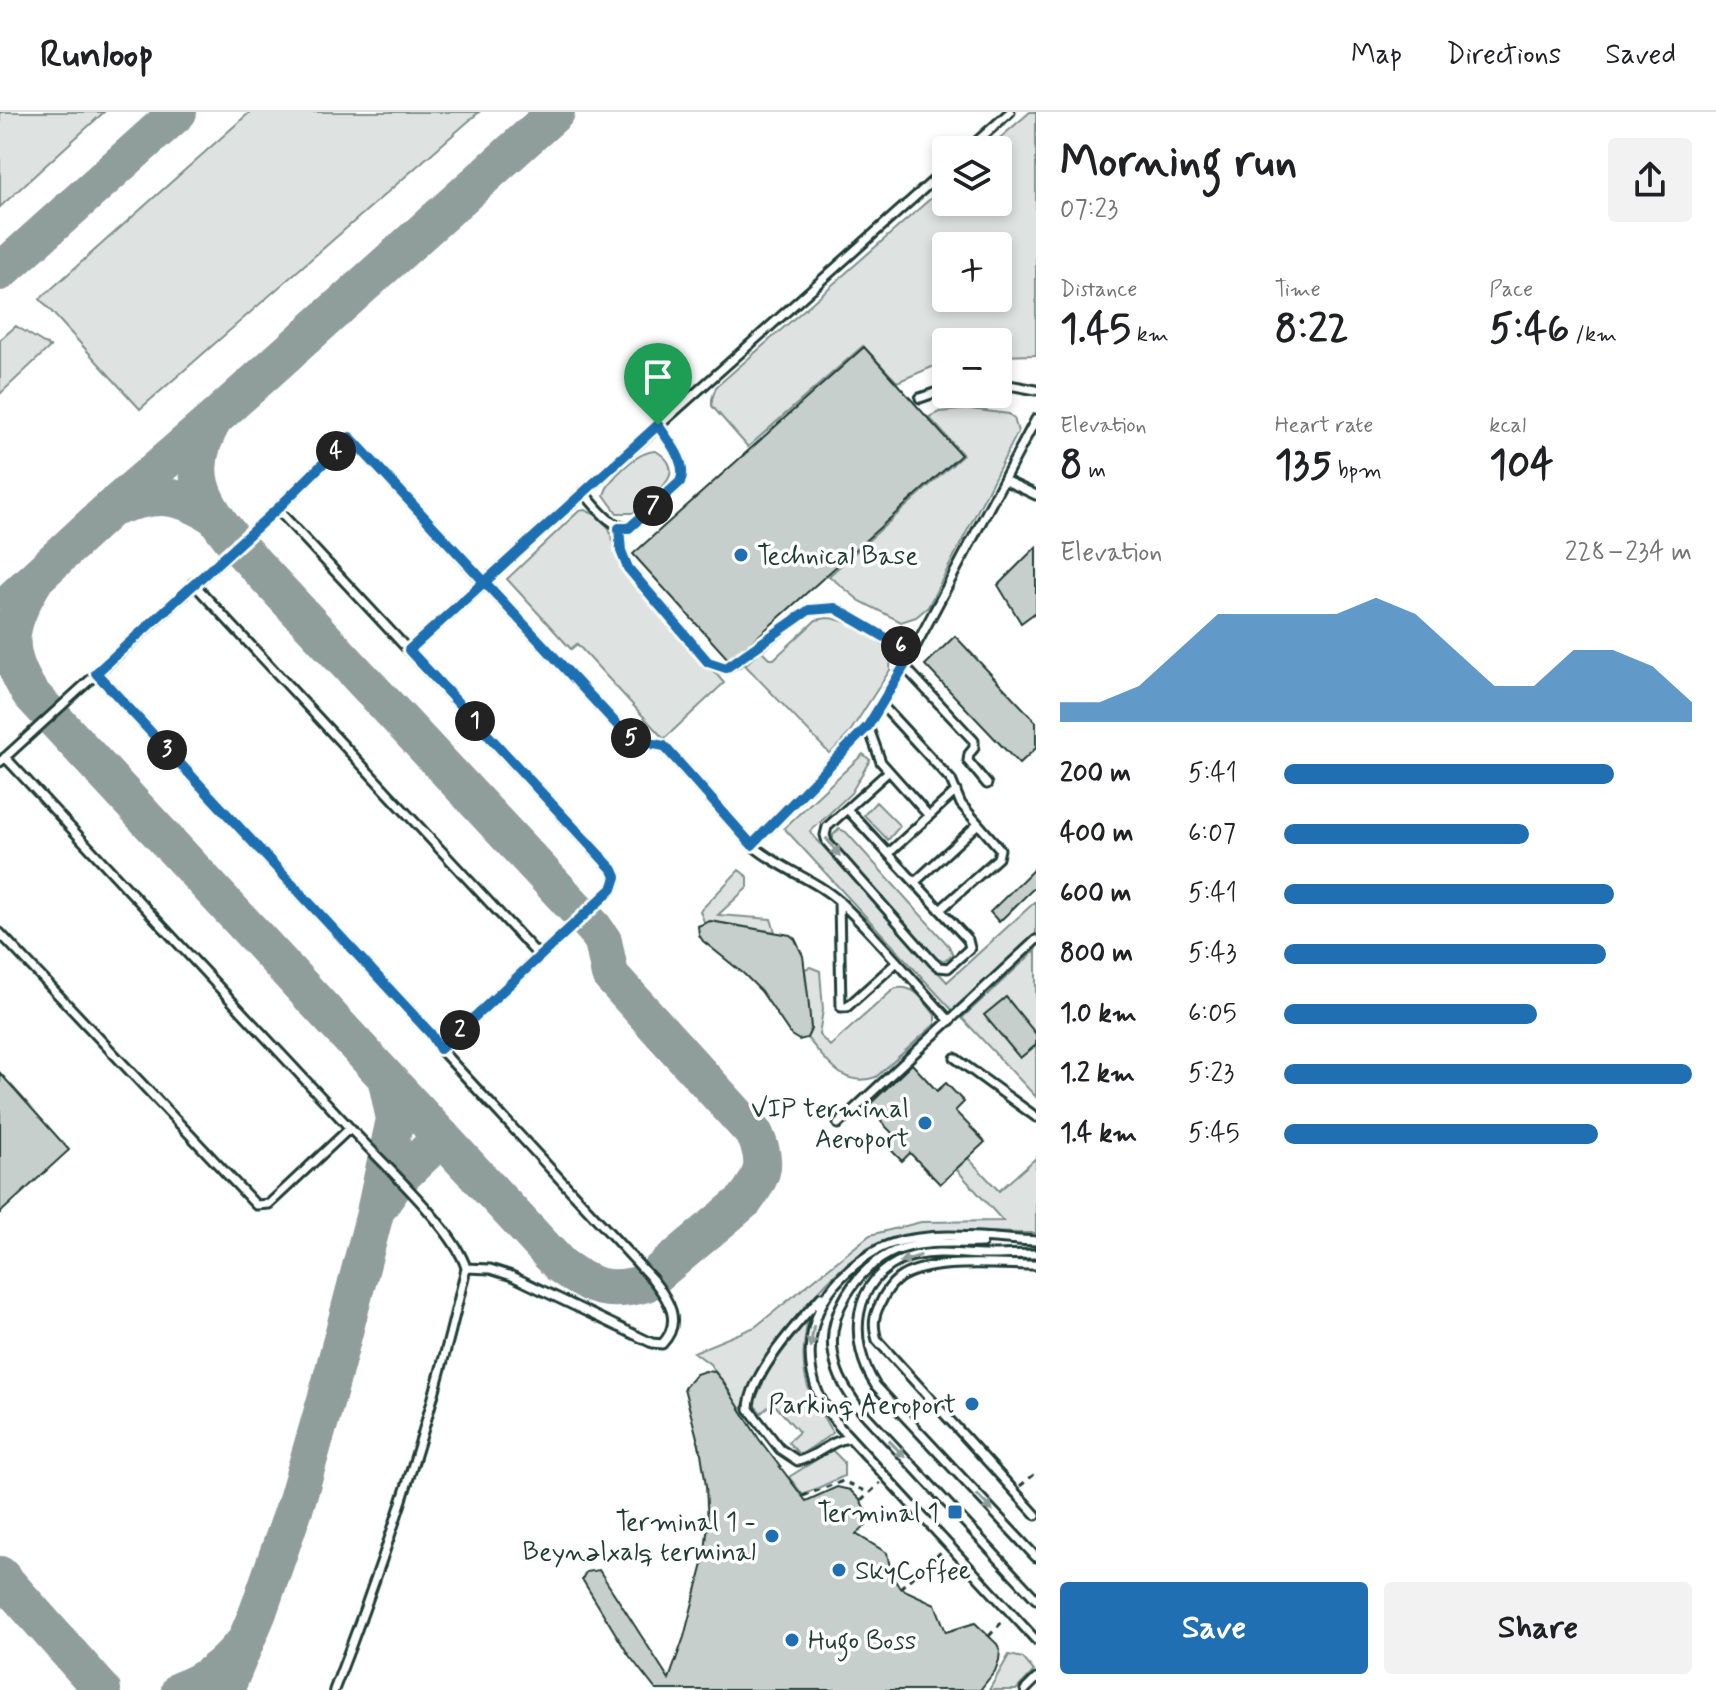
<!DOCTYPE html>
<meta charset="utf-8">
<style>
:root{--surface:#fff;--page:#f2f2f2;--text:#202124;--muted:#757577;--line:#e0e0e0;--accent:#1f6fb2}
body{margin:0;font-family:Mynerve,sans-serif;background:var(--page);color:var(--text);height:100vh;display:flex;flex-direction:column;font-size:30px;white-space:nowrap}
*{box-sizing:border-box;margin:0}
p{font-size:26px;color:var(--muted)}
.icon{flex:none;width:44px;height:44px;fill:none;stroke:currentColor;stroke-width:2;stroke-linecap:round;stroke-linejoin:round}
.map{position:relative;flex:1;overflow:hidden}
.drawer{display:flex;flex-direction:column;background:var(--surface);width:680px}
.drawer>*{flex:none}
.fabs{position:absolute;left:932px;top:24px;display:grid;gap:16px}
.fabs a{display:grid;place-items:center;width:80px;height:80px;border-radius:8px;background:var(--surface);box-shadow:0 4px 12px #0003;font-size:40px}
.pin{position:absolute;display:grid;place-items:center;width:68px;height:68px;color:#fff;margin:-82px -34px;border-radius:50% 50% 50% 0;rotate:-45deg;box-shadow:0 0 8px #0007}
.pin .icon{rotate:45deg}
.km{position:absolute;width:40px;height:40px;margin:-20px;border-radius:50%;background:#222;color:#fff;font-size:22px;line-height:40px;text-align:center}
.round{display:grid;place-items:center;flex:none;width:84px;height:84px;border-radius:8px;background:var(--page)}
.overview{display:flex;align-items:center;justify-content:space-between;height:136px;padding:0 24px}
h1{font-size:44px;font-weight:700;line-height:60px}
.stats{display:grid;grid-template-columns:repeat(3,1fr);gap:12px;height:136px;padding:8px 24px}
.stats div{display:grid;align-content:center}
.stats b{font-size:40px;font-weight:700}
.stats small{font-size:22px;font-weight:400}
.stats p{font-size:22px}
.chart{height:224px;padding:16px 24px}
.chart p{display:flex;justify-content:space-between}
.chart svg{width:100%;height:144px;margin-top:8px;fill:var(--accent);opacity:.7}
.cta{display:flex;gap:16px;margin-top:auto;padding:16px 24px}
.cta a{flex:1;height:92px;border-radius:8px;background:var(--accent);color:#fff;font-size:32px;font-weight:700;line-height:92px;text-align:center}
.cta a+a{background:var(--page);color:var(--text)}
ul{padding:0 24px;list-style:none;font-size:26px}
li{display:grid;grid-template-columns:128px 96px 1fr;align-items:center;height:60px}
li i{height:20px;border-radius:10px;background:var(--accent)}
header{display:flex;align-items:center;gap:48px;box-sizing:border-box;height:112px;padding:0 40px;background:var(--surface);border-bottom:2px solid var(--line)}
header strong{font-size:38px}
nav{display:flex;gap:44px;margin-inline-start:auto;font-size:28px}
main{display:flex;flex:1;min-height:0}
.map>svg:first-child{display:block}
</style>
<header>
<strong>Runloop</strong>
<nav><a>Map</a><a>Directions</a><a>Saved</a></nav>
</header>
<main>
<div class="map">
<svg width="1036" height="1578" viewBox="0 0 1036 1578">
<rect width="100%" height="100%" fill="#fff"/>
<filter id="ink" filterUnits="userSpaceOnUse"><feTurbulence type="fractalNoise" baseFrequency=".0125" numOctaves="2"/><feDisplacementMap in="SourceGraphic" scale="16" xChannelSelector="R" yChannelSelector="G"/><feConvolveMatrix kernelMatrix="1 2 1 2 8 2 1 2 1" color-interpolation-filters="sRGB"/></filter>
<g filter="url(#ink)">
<path fill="#dee3e2" stroke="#7e908b" stroke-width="2" fill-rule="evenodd" d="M 0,0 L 104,0 L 0,95 Z
M 250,0 L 479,0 L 140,297 L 40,187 Z
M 1030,0 L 1036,0 L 1036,243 L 998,244 L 998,230 L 946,230 L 946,249 L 897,270 L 863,234 L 748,335 L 712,294 L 712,287 L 716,275 L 946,73 L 946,90 L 998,90 L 998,38 L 986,38 ZM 946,134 L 998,134 L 998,186 L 946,186 Z
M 16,214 L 50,235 L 0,282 L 0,228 Z
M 970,297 L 1009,302 L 1014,306 L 1018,320 L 928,495 L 916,505 L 901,510 L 860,489 L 829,464 L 963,343 L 929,305 L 939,300 Z
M 656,339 C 692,361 653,383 633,401 L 617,401 L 604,383 C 609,366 638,339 656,339 Z
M 585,398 L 598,404 L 609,416 L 619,451 L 724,571 L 664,627 L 577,532 L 571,537 L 507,467 L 579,399 Z
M 827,506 C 844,506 887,526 891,545 C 891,546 890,556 890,558 L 848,623 L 830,642 L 745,553 L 761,538 L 770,547 L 774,547 L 816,508 Z
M 863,642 L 870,648 L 851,681 L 810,720 L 947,870 L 1036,789 L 1036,821 L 953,899 L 784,716 Z
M 876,690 L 900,714 L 888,728 L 864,703 Z
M 839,717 L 846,720 L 949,834 L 953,843 L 943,849 L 936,847 L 833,731 L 833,723 Z
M 739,758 L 748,765 L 748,775 L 718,803 L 771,807 L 775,820 L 711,809 L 705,812 L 700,799 Z
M 1036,838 L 1036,985 L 962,906 Z
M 810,855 L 820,859 L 823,898 L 819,923 L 830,934 L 894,877 C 914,871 924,889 935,903 L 935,912 L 876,965 C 842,977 827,948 807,926 L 811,917 L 805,857 Z
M 968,1046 L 999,1079 L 1036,1046 L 1036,1121 C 990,1122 941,1114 896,1125 C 832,1141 766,1242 741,1298 L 710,1252 L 694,1240 L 755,1215 L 870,1123 L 921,1110 L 1003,1109 L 956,1057 Z
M 808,1207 C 798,1261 804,1276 833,1321 L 800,1343 L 788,1330 L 799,1320 L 773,1291 L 761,1301 L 753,1292 L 774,1248 Z
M 832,1338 L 844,1350 L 844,1364 L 803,1383 L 789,1365 Z
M 1009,1543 L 1023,1546 L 1034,1559 L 1016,1578 L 989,1578 Z"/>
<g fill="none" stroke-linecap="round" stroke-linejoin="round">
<path stroke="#8f9e9a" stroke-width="38" d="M 0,160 L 178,0
M 115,395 C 155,381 177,380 214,404
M 34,469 C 8,511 2,538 30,581 L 560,1153 C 591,1176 609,1182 646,1171 L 745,1088 C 763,1064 768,1051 755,1023 L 610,863 L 603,829 L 594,816 L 236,432 C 201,389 183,359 214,307
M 14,486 L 110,397 L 214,307 L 556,0
M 380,1093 L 398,1067 L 442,1025
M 0,1463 L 102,1578
M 180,1578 C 204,1570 224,1554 240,1535
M 225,1578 L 258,1500 L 296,1391 L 328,1281 L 374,1105 L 395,1007 L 386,965"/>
</g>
<path fill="#c7cfcc" stroke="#1f3d34" stroke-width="2" d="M 864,235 L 961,343 L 745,536 L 728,547 L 633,442 Z
M 1036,435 L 1036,500 L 1021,511 L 998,473 Z
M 955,524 L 1036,610 L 1036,636 L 1019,652 L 925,553 Z
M 1036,755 L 1036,774 L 999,810 L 990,800 Z
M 710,809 L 790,823 L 795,827 L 803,844 L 808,884 L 811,917 L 807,926 L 799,928 L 791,923 L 761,879 L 744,862 L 703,829 L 699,823 L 698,814 Z
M 1006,885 L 1036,922 L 1036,933 L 1020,946 L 984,903 Z
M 912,952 L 937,979 L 946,971 L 964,990 L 955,999 L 985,1030 L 940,1072 L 910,1041 L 902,1049 L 885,1032 L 894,1023 L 867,995 Z
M 0,961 L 69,1038 L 0,1101 Z
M 705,1259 L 715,1260 L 722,1268 L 759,1327 L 806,1389 L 837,1375 L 850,1378 L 861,1389 L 866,1400 L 866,1413 L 856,1422 L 887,1441 L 892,1464 L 900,1476 L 935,1492 L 946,1520 L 975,1511 L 997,1532 L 1000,1538 L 999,1548 L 995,1559 L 980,1578 L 656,1578 L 628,1542 L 582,1467 L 586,1460 L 599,1458 L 669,1567 L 684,1525 L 704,1448 L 708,1412 L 706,1374 L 701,1341 L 684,1276 L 696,1262 Z"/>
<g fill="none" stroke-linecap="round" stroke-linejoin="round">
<defs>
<path id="service" d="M 967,38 L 1010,0
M 998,271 L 1036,278
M 920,286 L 946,277
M 1004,368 L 1036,383
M 583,380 C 596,394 609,415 629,416 L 680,370 C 689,351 668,329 658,313
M 277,397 L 613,758 L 616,765 L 612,777 L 440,937
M 619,416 L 621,439 L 628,456 L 708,550 C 721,557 725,557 737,550 L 809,498 L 835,496 L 912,541 L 868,614 L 752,733 L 664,634 L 634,628 L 622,618 L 484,470 L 946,57
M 193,471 L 539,844
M 912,541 L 1036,307
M 904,554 L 974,629 L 974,636 L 969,642 L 968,649 L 987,672
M 96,561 L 431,922 L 440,937 L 653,1168 C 669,1188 683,1210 662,1232 L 652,1231 L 512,1164 L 490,1157 L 466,1156
M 881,592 L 951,668 L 961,692 L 1000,737 L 998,746 L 940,798
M 868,614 L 881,650 L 929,704
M 5,645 C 119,768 233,890 347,1013 C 377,1046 455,1117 466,1156 C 433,1301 388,1440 334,1578
M 0,650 L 277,397 L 350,325 L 484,470 L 409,538
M 847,697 L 968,828 L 970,836 L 948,856 L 939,855 L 933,850 L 827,730 L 825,723 L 827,715 L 888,660
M 752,733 C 780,757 815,767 840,790 C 879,827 914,870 950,909
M 889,741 L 956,679
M 915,770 L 978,712
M 839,789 L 841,895 L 847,895 L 896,851
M 0,821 L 256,1093 L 269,1092 L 350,1016
M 955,946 L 1036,1005
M 838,1012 L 1036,828
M 1036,1129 C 990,1127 939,1118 894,1131 C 876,1136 861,1147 847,1160 C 813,1190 800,1240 819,1283 C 824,1294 832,1305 839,1314 L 1036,1528
M 982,1131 C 954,1132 922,1128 895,1139 C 857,1155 825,1203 834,1245 C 837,1264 847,1279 858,1295 L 1036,1487
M 1036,1142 C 1020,1142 1003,1143 987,1143 C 961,1143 932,1137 907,1146 C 851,1166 847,1230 876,1274 L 1036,1445
M 1036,1153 C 1001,1153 927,1145 898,1167 C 890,1173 884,1183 880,1192 C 873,1205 873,1214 877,1228 L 1036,1403
M 821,1185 C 799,1209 749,1264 749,1297 L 780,1337 L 798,1349 C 817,1345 830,1328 850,1326
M 1025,1578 L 1036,1567"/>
</defs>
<use href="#service" stroke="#1f3d34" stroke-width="13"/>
<path stroke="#1f3d34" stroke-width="3" stroke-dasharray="6 6" stroke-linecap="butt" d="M 1020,1374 L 1036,1361
M 803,1384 L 843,1369 L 869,1381
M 861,1389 L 880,1371
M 900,1476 L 941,1440
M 989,1524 L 1003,1509"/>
<use href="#service" stroke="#fff" stroke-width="7"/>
</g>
<defs><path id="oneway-solid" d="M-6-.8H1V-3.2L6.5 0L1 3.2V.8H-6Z" transform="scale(2)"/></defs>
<g fill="#8f9e9a">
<use href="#oneway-solid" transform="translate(833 735) rotate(53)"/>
<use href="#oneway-solid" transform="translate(910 1147) rotate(162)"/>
<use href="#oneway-solid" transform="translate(812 1225) rotate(98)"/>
<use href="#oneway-solid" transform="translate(897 1337) rotate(47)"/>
<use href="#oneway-solid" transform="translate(985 1391) rotate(47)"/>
</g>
</g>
<g fill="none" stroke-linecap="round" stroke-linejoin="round" filter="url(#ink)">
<defs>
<path id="route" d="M 658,313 L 488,467 L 484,470 L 409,538 L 613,758 L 616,765 L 612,777 L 440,937 L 431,922 L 96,561 L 277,397 L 350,325 L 622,618 L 634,628 L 664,634 L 752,733 L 868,614 L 912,541 L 835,496 L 809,498 L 726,556 L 708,550 L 628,456 L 621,439 L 619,416 L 629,416 L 680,370 C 689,351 668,329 658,313"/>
</defs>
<use href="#route" stroke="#fff" stroke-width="16"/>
<use href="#route" stroke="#1f6fb2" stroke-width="10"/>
</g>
<g fill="#1f6fb2" stroke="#fff" stroke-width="3">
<circle cx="741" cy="443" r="8"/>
<circle cx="925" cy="1011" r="8"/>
<circle cx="972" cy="1292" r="8"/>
<rect x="947" y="1392" width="16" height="16" rx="4"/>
<circle cx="772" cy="1424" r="8"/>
<circle cx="839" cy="1458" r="8"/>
<circle cx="792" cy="1528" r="8"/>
</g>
<g text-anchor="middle" stroke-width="7" stroke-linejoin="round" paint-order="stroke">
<g font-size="26" fill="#1f3d34" stroke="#fff" text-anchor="end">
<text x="757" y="452" text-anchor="start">Technical Base</text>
<text x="909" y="1005">VIP terminal<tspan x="909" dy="30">Aeroport</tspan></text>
<text x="956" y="1301">Parkinq Aeroport</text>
<text x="939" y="1409">Terminal 1</text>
<text x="756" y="1418">Terminal 1 -<tspan x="756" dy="30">Beynəlxalq terminal</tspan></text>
<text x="855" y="1467" text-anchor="start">SkyCoffee</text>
<text x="808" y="1537" text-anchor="start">Hugo Boss</text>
</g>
</g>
</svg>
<div class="fabs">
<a><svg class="icon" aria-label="layers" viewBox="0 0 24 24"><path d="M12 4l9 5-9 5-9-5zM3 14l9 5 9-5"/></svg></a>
<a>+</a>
<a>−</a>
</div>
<div class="pin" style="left:658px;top:313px;background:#1e9e55"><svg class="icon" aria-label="arrive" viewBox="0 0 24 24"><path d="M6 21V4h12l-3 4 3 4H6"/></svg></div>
<b class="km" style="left:475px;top:609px">1</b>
<b class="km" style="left:460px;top:918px">2</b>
<b class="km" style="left:167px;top:638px">3</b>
<b class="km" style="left:336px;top:339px">4</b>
<b class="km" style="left:631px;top:626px">5</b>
<b class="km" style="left:901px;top:534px">6</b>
<b class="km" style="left:653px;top:394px">7</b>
</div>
<section class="drawer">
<div class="overview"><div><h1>Morning run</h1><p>07:23</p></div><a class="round"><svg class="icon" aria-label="share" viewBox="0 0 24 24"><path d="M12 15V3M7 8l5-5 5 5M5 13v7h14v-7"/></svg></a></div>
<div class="stats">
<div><p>Distance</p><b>1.45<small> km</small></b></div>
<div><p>Time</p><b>8:22</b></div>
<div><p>Pace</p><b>5:46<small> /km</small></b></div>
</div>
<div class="stats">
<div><p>Elevation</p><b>8<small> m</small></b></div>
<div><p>Heart rate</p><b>135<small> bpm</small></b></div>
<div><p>kcal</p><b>104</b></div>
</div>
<div class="chart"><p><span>Elevation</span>228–234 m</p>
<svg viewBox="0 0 160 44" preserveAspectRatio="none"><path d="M0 44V38L10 38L20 33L30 22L40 11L50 11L60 11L70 11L80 6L90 11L100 22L110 33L120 33L130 22L140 22L150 27L160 38V44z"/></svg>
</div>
<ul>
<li><b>200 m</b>5:41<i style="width:81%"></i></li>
<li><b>400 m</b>6:07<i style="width:60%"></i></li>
<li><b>600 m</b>5:41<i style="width:81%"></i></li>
<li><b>800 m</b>5:43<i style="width:79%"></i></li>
<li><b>1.0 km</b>6:05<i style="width:62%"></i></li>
<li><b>1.2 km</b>5:23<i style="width:100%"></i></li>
<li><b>1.4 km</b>5:45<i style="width:77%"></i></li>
</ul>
<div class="cta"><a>Save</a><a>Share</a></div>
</section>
</main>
